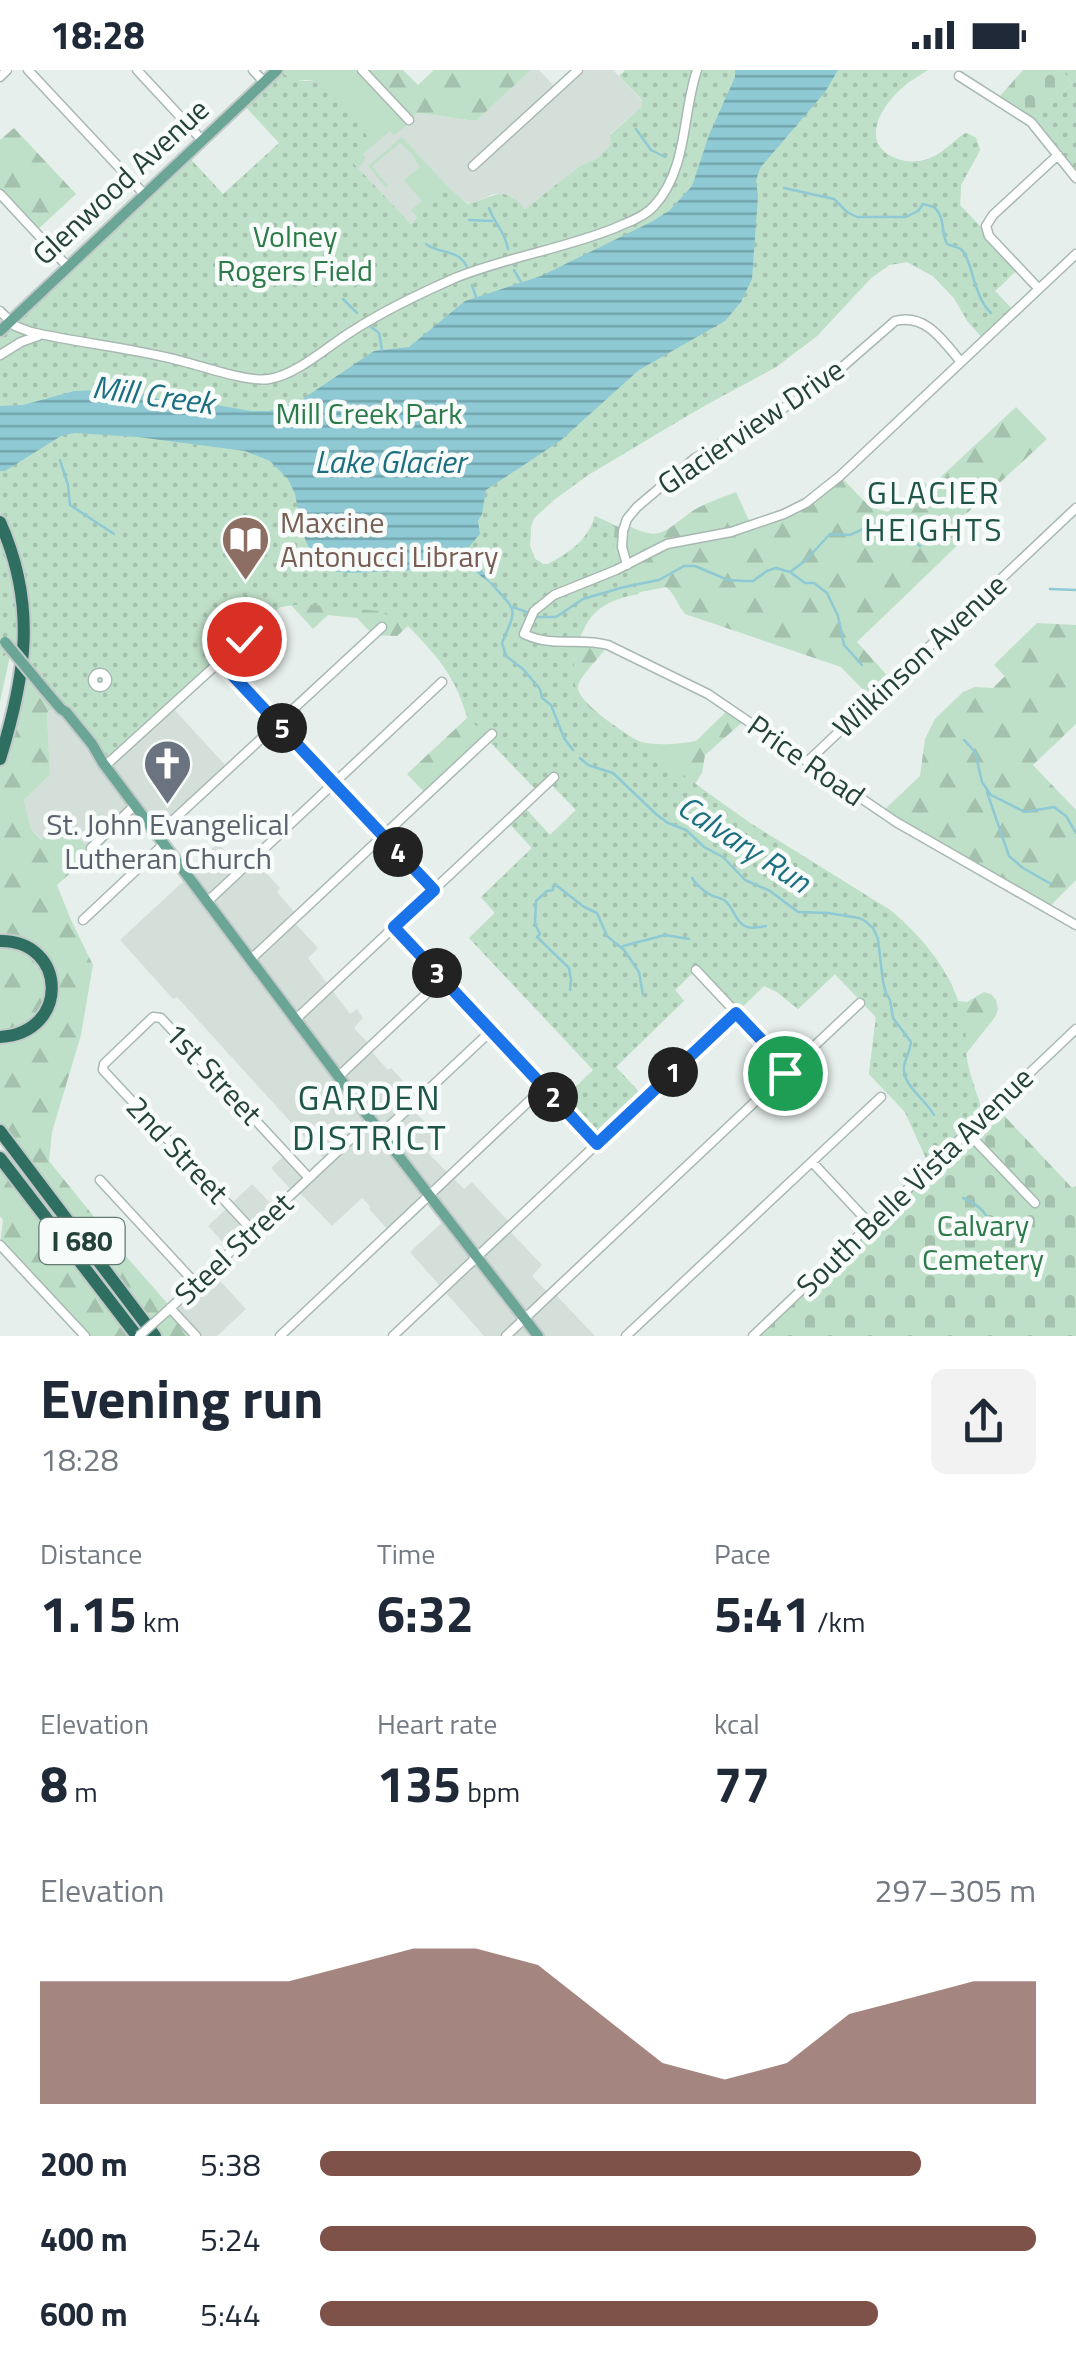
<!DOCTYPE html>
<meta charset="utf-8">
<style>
:root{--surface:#fff;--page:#f2f2f3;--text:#1f2937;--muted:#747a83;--accent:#7f5249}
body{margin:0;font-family:"Titillium Web",sans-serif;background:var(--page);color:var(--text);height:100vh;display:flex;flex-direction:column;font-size:38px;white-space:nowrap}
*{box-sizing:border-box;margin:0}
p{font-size:32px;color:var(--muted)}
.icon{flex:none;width:55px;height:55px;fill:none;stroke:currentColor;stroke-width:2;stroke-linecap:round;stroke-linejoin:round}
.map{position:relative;height:1266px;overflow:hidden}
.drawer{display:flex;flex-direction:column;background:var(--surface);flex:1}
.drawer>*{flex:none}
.pin{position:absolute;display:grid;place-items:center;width:85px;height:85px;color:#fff;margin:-42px;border:5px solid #fff;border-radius:50%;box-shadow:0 2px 10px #0007}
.km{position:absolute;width:50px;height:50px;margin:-25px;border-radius:50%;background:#222;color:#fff;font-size:28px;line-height:50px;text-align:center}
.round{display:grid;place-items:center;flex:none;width:105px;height:105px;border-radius:15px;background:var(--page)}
.headline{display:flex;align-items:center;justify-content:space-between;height:170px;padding:0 40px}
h1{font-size:55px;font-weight:700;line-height:75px}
.figures{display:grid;grid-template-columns:repeat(3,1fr);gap:15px;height:170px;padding:10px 40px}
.figures div{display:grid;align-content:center}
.figures b{font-size:50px;font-weight:700}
.figures small{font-size:28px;font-weight:400}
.figures p{font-size:28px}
.chart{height:280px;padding:20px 40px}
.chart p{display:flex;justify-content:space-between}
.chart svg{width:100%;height:180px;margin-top:10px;fill:var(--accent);opacity:.7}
ul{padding:0 40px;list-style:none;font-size:32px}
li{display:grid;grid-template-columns:160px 120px 1fr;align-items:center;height:75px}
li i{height:25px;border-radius:12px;background:var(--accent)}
.status{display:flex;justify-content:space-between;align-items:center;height:70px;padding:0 50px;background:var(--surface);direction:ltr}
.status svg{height:28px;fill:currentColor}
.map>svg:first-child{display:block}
</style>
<div class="status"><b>18:28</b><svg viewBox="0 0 49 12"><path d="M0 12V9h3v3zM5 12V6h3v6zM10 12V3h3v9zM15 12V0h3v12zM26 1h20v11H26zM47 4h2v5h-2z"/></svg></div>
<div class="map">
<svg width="1076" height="1266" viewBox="0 0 1076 1266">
<defs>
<pattern id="forest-firs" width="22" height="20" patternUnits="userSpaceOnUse" patternTransform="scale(2.5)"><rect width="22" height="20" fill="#bfe0c8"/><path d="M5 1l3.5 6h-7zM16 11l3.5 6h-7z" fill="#a4c1ad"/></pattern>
<pattern id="cemetery-stones" width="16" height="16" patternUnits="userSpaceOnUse" patternTransform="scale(2.5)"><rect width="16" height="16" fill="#bfe0c8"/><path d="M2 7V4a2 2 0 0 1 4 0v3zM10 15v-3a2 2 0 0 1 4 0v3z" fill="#a4c1ad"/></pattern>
<pattern id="park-dots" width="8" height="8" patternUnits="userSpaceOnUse" patternTransform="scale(2.5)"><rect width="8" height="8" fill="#bfe0c8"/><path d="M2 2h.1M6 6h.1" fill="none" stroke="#a4c1ad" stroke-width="1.8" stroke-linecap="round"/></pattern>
<pattern id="water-rules" width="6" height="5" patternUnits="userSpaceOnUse" patternTransform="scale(2.5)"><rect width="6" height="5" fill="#8ec9d4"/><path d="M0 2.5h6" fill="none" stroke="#74a5ad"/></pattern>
</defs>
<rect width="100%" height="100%" fill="#e6efeb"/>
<path fill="#d4dfda" d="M 531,0 L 539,0 L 557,19 L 578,0 L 613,0 L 642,31 L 641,37 L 610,64 L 612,73 L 598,88 L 580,96 L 525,139 L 512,126 L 493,124 L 471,134 L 457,127 L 417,148 L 411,154 L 354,94 L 356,80 L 416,43 L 476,51 Z
M 57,634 L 171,636 L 229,699 L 157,765 L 135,736 L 90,779 L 42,770 L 31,759 L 24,730 L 50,705 L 47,643 Z
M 218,773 L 241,799 L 253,789 L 280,818 L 277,822 L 298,846 L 293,851 L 318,878 L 308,888 L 350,944 L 357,939 L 363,948 L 354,958 L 371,976 L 369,979 L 388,1000 L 391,998 L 419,1028 L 410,1037 L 441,1069 L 428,1083 L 464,1119 L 472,1112 L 511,1154 L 508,1159 L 542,1195 L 532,1206 L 549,1224 L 553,1222 L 595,1266 L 484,1266 L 410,1182 L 447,1148 L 430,1125 L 390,1162 L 369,1139 L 370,1136 L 362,1128 L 332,1156 L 297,1120 L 294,1123 L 271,1098 L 287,1083 L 309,1107 L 326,1091 L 177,927 L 173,929 L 120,870 L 188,807 L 186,803 Z
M 252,1114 L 276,1139 L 231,1181 L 208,1156 Z
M 210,1200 L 246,1239 L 217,1266 L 197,1266 L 170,1238 Z"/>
<path fill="#bfe0c8" d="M 276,0 L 362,0 L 411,52 L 394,65 L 390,61 L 363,84 L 366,88 L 358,99 C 352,92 353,88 356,80 L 315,10 L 294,10 Z
M 402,67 L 449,118 L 416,146 L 411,140 L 422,131 L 404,110 L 420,97 L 411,83 L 400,73 L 372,96 L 388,116 L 386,118 L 368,96 Z"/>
<path fill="url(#forest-firs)" d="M 365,0 L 403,0 L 418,15 L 434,0 L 531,0 L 476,51 L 417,43 L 409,50 Z
M 928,0 C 919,6 909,11 902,18 C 884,33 862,66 887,84 C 899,91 911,94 925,90 C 940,86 951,73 964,64 L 967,63 L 976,68 L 980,80 L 961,115 L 960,135 L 1019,198 L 995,221 L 1014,241 L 968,252 L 954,228 L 933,206 L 907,192 L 889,195 L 871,208 L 817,266 L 776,297 L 702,337 L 588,405 L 555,429 L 534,448 L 531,457 L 530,476 L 535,489 L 543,494 L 548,494 C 568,484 589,469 595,446 L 623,459 L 625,454 C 660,472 662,463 691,442 C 704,433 722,428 736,422 L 751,455 L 784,444 L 840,406 L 870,437 L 888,442 L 922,410 L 930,417 L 1016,337 L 1047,369 L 952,457 L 963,470 L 857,572 L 893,612 L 873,630 L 841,597 L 685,544 C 677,535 676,525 666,517 C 643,522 612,525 595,542 C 587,550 583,562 578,571 L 608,575 C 601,587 577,608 578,618 C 578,632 628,668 642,672 C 657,676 680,674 696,671 L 730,638 L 746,649 L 705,685 L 702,703 L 695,714 L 750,753 L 890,840 C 919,864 946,895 958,931 L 967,932 L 984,922 L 991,924 L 996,930 L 998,939 L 995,947 L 966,984 L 930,1097 L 905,1042 L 869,1004 L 876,947 L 835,904 L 798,939 L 777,922 L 764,916 L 736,943 L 695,900 L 675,920 L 684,931 L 469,868 L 495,843 L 481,827 L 532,778 L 507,751 L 523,736 L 550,765 L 576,740 L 549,712 L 538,722 L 487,669 L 427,725 L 407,704 L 467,648 C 456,606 437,586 408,556 L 397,566 L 373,565 L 357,548 L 328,545 L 313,559 L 291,535 L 280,537 L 272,544 L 57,634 L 47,643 L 50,705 L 24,730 L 31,759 L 41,770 L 63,751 L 93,783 L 57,815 L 71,850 L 93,895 L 81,965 L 52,1062 L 49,1091 L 124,1184 L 196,1266 L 155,1266 L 0,1061 L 0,689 L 23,595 L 11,581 L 0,632 L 0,401 L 504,485 L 786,91 Z
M 14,58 L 76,124 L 35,162 L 0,124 L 0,70 Z
M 1037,553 L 1076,555 L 1076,654 L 1033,695 L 1076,740 L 1076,810 L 1048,838 L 881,743 L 920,706 L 925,669 L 935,649 L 963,622 L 975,617 L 993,618 L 1005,606 L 994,595 Z
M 0,1088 L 137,1266 L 85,1266 L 0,1175 L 3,1150 L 0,1146 Z"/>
<path fill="url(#cemetery-stones)" d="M 1023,0 L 1063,0 L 1072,14 L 1035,49 L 1000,26 Z
M 995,1036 L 1072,1118 L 1076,1116 L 1076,1266 L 753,1266 Z"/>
<path fill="url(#park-dots)" d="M 276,0 C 291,8 304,16 321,7 L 341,29 L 367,66 L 356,80 L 354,94 L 411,154 L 417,148 L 416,146 L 449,118 L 468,134 C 492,128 505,113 525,139 L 580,96 L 598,88 L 611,74 L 610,65 L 641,37 L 642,30 L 619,6 L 625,0 L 928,0 C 919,6 909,11 902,18 C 884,33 862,66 887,84 C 899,91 911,94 925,90 C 940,86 951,73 964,64 L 967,63 L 976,68 L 980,80 L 961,115 L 960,135 L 1019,198 L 995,221 L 1014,241 L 984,270 L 968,252 L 954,228 L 933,206 L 907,192 L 889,195 L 871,208 L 817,266 L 776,297 L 702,337 L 588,405 L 555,429 L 534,448 L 531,457 L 530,476 L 535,489 L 543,494 L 548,494 C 568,484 589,469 595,446 L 615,456 L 611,501 L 627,495 L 639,524 C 623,527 607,531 595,543 C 579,558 572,589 574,610 C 576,622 583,629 590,638 L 750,753 L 890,840 C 925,869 957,910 965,955 C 967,968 965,982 968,994 C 972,1012 979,1029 984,1046 L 930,1097 L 905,1042 L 869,1004 L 876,947 L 835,904 L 798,939 L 777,922 L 764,916 L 736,943 L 695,901 L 675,920 L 684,931 L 616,997 L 645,1028 L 597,1074 L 559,1033 L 593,1000 L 469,868 L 495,843 L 481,827 L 532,778 L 507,751 L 523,736 L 550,765 L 576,740 L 549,712 L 538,722 L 468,647 L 460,622 L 438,588 L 408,555 L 379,541 L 303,534 L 280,537 L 105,696 L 10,580 L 0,590 L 0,261 L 187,85 L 223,124 L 279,73 L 242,33 Z
M 1063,0 L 1076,0 L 1076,108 L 1031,52 L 1072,14 Z"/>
<path fill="url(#water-rules)" d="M 735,0 L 838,0 L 825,22 L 760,98 L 756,111 L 758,126 L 752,209 L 741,232 L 725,251 L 639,300 L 560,371 L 486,420 L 482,444 L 478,451 L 480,464 L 469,477 L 467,484 L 476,491 L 492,515 L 457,487 L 446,487 L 436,494 L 405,501 L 347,503 L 331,501 L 322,497 L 309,478 L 302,462 L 295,424 L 288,409 L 270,391 L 245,381 L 138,367 L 75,363 L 61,366 L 5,401 L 0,401 L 0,336 L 23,335 L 74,321 L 101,320 L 128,321 L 159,329 L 217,335 L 251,341 L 269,341 L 298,332 L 374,281 L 409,277 L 465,231 L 541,206 L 651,152 L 669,141 L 692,116 L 709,65 L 735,7 Z"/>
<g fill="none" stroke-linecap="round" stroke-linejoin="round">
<path stroke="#8ec9d4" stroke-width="2.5" d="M 636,59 L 651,80 L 665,87
M 784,118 L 834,129 L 847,142 L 857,147 L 906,147 L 918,141 L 923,134 L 934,137 C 946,148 940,160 947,174 C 952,176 958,177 962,180 C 972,189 973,226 991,243
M 489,138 C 495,155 504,159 508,179
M 469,150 L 492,151
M 426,174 C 440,185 458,178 467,197
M 514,200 L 521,212
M 472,215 L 476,227
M 343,229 L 357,243
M 371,257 L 379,263 L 382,280
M 60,390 L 68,415 L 70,435 L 114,464
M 790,502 L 806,490 L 830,464 L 850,465 L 872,455 L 890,460 L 904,454 L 912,470 L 920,476
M 491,513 C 517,543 518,535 502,573 L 506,586 L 523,599 L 540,619 L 542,628 L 551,635 L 564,668 L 573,680
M 1050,519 L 1076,520
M 513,537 L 529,543
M 538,547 L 556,547 L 583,529 L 624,517 L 659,510 L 684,496 L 695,496 L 728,510 L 745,511 L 753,511 L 767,501 L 776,498 L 790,502 L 805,513 L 814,513 L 827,523 L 838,546 L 844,575 L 862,595
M 964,670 L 975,682 L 982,712 L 991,725 L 1025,742 L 1054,737 L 1066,746 L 1076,763
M 580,688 L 588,695 L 613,703 L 657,745 L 668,753 L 686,760 L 704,777 L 723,787 L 745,810 L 770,821 L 798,842 L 828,843 L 859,848 L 865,851 L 873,858 L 878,869 L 883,912 L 886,923 L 890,930 L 893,948 L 911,972 C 910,982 905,988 904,997 C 902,1015 926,1030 934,1045
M 987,722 L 1009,786 L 1023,798 L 1051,814
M 692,808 C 695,813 703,821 709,824 C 713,827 719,827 724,830 C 734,837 734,849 743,855 C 750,860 758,857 766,856
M 556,815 L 584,837 L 597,843 L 607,866 L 624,880 L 639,902 L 643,925
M 553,816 L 553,820 L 547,821 L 536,831 L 535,854 L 540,864 L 537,867 L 569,898 L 571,910 L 570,920
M 623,876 L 665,865 L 689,869
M 963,1128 C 980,1135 990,1145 992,1164"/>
<defs>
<path id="minor" d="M 28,0 L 145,125
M 137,0 L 202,70
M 253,0 L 264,12
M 362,0 L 409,50
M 959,6 L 1031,52 L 1076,108
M 0,7 L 7,0
M 473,96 L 578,0
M 0,124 L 68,197
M 1076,184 L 840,406 L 806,433 L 784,444 L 731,462 L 667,474 L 616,500 L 554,525 L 534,541 L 524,564 C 554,578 578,567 608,575 L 708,624 L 896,752 L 1076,855
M 1039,219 L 989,166 L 986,156 L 993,145 L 1058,85
M 0,241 L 15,256 L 31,262 C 75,272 121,277 165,287 C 191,292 246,313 269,309 C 297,305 329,275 354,260 C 385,240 421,223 455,208 C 507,187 563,179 615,158 C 628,152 644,147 654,136 C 688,99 682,44 697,0
M 0,285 L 21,272 L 38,266
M 627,495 L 622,477 L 623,461 L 627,449 L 637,437 L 695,388 L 817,319 L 895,251 C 926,243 943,271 961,292
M 220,592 L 434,819
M93 610a7 7 0 1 1 14 0a7 7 0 1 1-14 0Z
M 807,692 L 1076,438
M 105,696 L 271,545
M 157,765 L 382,557
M 91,778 L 135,735
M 208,831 L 442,612
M 83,850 L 164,774
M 393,857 L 597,1074
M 251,889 L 492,664
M 696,900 L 789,999
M 296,949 L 554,707
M 339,1006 L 442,909
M 967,1062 L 1035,1133
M 382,1063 L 491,961
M 812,1092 L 870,1154
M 100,1110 L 196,1214
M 253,1161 L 103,1000 L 104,994 L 153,947 L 161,948 L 309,1108
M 0,1175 L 85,1266
M 170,1238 L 196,1266
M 165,1243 L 371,1050
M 280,1266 L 544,1017
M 393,1266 L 736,943
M 506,1266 L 860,933
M 626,1266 L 881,1027
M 753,1266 L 1076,959"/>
<path id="major" d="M 0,261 L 277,0
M 44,619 L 61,639 L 66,642 L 92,674 L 103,693 L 371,1050 L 538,1266"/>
<path id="highway" d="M 0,452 C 37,535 26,605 0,689
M 0,871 C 67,870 71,963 0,967
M 0,1061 L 155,1266
M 0,1088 L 137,1266"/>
</defs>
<use href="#minor" stroke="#a8b8b2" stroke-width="11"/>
<use href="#major" stroke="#c2cac8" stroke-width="14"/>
<use href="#highway" stroke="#c2cac8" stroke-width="16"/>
<use href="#minor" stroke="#fff" stroke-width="8"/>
<use href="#major" stroke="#6aa596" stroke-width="10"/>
<use href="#highway" stroke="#2f6f62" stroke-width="12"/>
<defs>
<path id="minor-bridge" d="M 139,1266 L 165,1243"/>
<path id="major-bridge" d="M 5,572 L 44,619"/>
</defs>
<use href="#minor-bridge" stroke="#a8b8b2" stroke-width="11" stroke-linecap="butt"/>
<use href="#major-bridge" stroke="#c2cac8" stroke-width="14" stroke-linecap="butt"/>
<use href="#minor-bridge" stroke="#fff" stroke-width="8"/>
<use href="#major-bridge" stroke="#6aa596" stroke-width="10"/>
</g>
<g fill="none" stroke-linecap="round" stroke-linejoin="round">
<defs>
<path id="route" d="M 244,569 L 220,592 L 434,820 L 394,857 L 597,1074 L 736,943 L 789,999 L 785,1003"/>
</defs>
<use href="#route" stroke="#fff" stroke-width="20"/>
<use href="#route" stroke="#1a73e8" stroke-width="12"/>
</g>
<defs>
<symbol id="library-pin" viewBox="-11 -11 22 30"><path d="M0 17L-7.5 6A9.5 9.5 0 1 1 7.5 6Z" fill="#8d6e63" stroke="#f7fbf9"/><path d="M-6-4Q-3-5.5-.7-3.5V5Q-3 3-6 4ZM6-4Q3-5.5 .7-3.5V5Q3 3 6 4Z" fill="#fff"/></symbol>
<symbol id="church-pin" viewBox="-11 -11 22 30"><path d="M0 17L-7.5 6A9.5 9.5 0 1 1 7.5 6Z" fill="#6b7280" stroke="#f7fbf9"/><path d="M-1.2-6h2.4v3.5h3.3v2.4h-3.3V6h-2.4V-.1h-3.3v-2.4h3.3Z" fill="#fff"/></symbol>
</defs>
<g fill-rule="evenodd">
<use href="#library-pin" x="218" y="442" width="55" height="75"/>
<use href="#church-pin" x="140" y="666" width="55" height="75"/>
</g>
<g text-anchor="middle" stroke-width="9" stroke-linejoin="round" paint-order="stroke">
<rect fill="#f7fbf9" stroke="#637a73" stroke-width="2.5" x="39.5" y="1148" width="85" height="46" rx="8"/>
<g font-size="28" font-weight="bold" fill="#24423a">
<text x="82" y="1181">I 680</text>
</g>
<g font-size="30" fill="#24423a" stroke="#f7fbf9">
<text transform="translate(121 112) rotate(-43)" y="10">Glenwood Avenue</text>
<text transform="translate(751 357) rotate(-34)" y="10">Glacierview Drive</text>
<text transform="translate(920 586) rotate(-43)" y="10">Wilkinson Avenue</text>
<text transform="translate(806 691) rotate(35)" y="10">Price Road</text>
<text transform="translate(213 1004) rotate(47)" y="10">1st Street</text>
<text transform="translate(177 1080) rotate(47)" y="10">2nd Street</text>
<text transform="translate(915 1112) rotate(-44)" y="10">South Belle Vista Avenue</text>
<text transform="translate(234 1179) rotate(-43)" y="10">Steel Street</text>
</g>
<g font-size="30" fill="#2d7a4b" stroke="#f7fbf9">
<text x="295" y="177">Volney<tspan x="295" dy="34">Rogers Field</tspan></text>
<text x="369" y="354">Mill Creek Park</text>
<text x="983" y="1166">Calvary<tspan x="983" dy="34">Cemetery</tspan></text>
</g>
<g font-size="30" fill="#785e54" stroke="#f7fbf9" text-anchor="start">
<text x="280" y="463">Maxcine<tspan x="280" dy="34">Antonucci Library</tspan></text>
</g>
<g font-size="30" fill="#5b616d" stroke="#f7fbf9">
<text x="168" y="765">St. John Evangelical<tspan x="168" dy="34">Lutheran Church</tspan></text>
</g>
<g font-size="32" font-style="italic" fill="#1c6f80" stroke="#f7fbf9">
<text transform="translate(153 325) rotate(8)" y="11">Mill Creek</text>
<text x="390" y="403">Lake Glacier</text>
<text transform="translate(744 774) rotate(33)" y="11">Calvary Run</text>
</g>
<g font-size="32" letter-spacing="2.5" fill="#1f5548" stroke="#f7fbf9">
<text x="934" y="434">GLACIER<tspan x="934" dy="37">HEIGHTS</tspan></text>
</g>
<g font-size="35" letter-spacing="2.5" fill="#1f5548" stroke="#f7fbf9">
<text x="370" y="1040">GARDEN<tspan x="370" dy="40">DISTRICT</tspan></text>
</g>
</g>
</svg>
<div class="pin" style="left:785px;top:1003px;background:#1e9e55"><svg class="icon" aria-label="arrive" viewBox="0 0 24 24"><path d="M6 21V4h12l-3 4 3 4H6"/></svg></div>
<div class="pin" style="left:244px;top:569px;background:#d93025"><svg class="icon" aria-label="check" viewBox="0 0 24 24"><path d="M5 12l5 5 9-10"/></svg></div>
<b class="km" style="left:673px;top:1002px">1</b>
<b class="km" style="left:553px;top:1027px">2</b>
<b class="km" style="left:437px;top:903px">3</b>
<b class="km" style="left:398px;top:782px">4</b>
<b class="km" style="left:282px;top:658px">5</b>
</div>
<section class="drawer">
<div class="headline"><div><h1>Evening run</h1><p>18:28</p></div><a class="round"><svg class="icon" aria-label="share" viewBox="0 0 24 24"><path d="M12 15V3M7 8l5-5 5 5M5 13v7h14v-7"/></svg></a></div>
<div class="figures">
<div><p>Distance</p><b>1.15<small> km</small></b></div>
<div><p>Time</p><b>6:32</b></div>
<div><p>Pace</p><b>5:41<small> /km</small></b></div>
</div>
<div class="figures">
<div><p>Elevation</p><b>8<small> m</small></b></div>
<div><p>Heart rate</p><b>135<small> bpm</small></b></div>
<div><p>kcal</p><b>77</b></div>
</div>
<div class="chart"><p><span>Elevation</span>297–305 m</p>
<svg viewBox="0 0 160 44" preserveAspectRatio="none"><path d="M0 44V14L10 14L20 14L30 14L40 14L50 10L60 6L70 6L80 10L90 22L100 34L110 38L120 34L130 22L140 18L150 14L160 14V44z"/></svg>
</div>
<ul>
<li><b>200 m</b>5:38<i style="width:84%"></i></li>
<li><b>400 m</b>5:24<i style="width:100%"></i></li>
<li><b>600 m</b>5:44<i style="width:78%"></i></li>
</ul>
</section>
